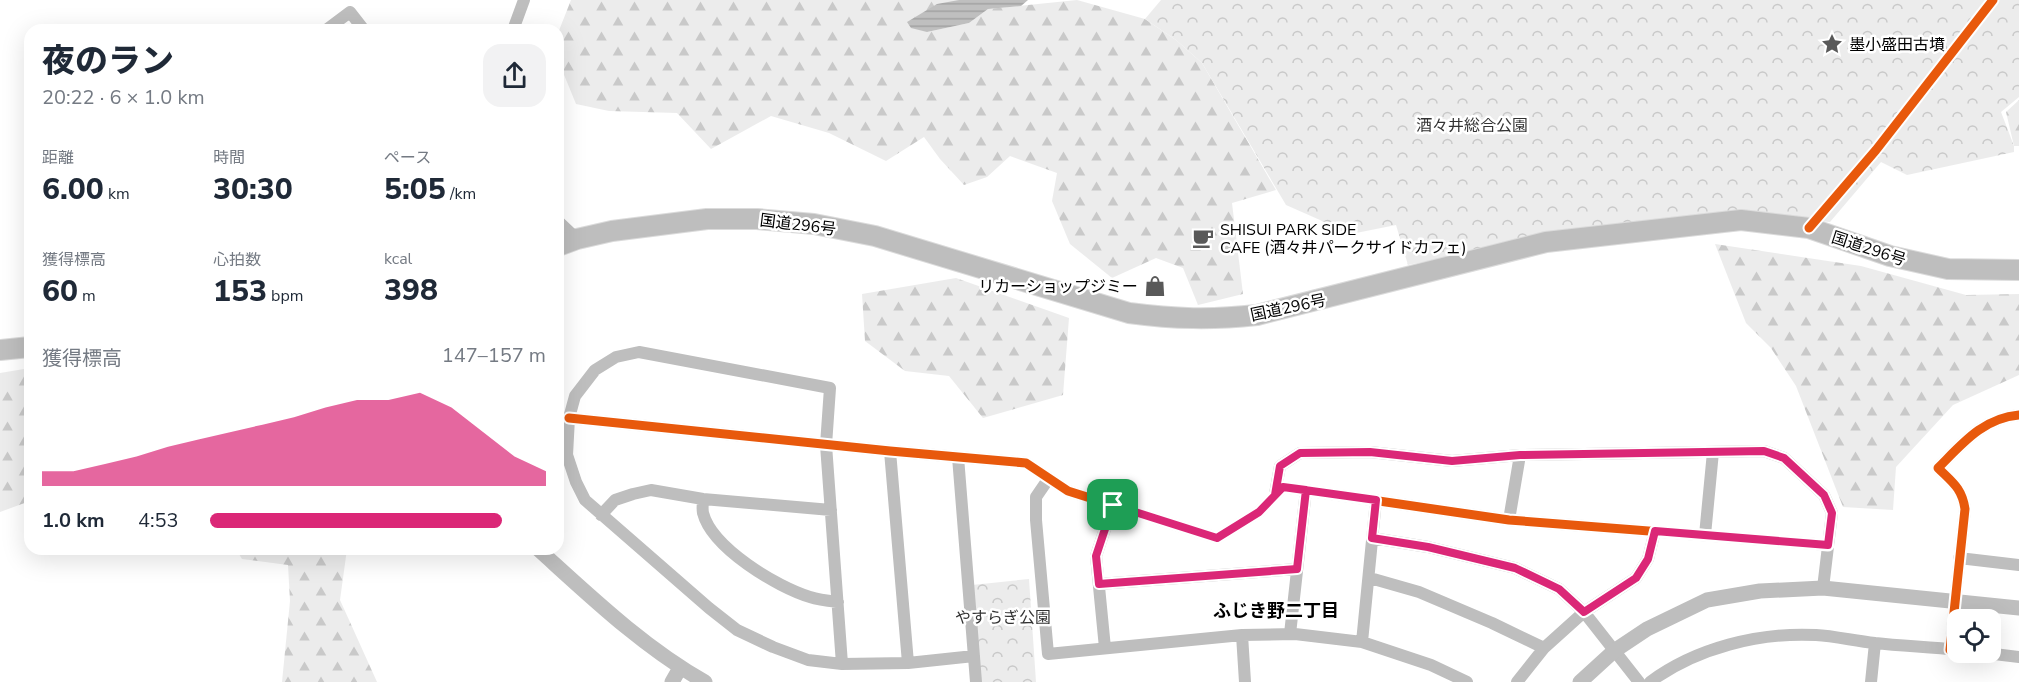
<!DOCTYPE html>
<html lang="ja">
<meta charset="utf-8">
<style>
:root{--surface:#fff;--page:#f2f2f3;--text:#1f2937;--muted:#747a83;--accent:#db2777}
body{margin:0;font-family:"Nunito Sans","Noto Sans JP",sans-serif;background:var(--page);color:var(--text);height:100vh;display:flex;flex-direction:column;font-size:22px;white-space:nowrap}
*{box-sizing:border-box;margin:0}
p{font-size:20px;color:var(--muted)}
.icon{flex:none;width:33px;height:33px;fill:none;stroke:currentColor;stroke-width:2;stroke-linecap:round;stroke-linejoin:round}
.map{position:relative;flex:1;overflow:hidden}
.panel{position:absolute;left:24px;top:24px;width:540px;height:531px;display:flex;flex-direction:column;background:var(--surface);border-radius:18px;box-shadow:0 6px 24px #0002}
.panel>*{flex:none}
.controls{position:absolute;left:1947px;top:609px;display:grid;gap:12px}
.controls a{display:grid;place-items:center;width:54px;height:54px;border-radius:12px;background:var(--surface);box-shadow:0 6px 24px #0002;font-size:30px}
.pin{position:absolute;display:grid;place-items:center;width:51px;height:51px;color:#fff;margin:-26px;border-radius:12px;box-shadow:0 3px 9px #0006}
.round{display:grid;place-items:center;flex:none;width:63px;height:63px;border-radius:18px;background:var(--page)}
.summary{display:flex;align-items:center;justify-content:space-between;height:102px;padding:0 18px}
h1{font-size:33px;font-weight:800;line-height:45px}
.stats{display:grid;grid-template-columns:repeat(3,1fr);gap:9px;height:102px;padding:6px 18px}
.stats div{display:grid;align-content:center}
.stats b{font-size:30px;font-weight:800}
.stats small{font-size:16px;font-weight:400}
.stats p{font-size:16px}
.chart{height:168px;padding:12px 18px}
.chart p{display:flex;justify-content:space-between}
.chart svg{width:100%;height:108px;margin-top:6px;fill:var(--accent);opacity:.7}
ul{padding:0 18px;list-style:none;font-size:20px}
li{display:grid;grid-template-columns:96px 72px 1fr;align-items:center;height:45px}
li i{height:15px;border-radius:8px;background:var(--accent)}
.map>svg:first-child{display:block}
</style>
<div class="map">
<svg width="2019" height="682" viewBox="0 0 2019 682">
<defs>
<pattern id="forest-firs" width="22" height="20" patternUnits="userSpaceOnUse" patternTransform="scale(1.5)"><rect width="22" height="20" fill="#ececec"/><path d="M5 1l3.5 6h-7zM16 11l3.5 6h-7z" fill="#c9c9c9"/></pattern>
<pattern id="park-crowns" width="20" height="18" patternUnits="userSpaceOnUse" patternTransform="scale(1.5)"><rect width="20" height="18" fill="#ececec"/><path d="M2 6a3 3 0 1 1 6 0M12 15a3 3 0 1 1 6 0" fill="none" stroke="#c9c9c9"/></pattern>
<pattern id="water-rules" width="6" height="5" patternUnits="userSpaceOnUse" patternTransform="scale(1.5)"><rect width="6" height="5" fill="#bfbfbf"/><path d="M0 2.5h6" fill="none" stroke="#a2a2a2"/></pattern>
</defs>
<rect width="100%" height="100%" fill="#fff"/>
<path fill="url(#forest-firs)" d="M 571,0 L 959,0 L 927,32 L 969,23 L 988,9 L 1077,0 L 1145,19 L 1176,40 L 1202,63 L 1276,190 L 1232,203 L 1243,294 L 1198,305 L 1183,268 L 1156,258 L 1112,278 L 1070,244 L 1052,201 L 1057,173 L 1010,156 L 987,177 L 964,185 L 940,159 L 924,137 L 886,161 L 829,133 L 771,116 L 711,149 L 677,113 L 609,111 L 576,104 L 558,60 L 558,33 Z
M 2019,100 L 2019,146 L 2014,146 L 2006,112 Z
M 1715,244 L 1861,266 L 1966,295 L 2019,294 L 2019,375 L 1953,405 L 1896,467 L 1893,510 L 1843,507 L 1796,386 L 1771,348 L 1746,323 Z
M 956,278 L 1069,318 L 1063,395 L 983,418 L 949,376 L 905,371 L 865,341 L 862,294 Z
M 30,368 L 30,501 L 0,512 L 0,373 Z
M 236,549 L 347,549 L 340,600 L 377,682 L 282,682 L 290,601 L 288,565 L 242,559 Z"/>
<path fill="url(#park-crowns)" d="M 1161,0 L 2019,0 L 2019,97 L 2001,112 L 2014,146 L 2014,152 L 1907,175 L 1881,162 L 1830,222 L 1764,216 L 1591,227 L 1408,265 L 1396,225 L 1346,235 L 1320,220 L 1286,205 L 1202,63 L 1176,40 L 1145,19 Z
M 1029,579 L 1036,682 L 980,682 L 972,585 Z"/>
<path fill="url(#water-rules)" d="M 959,0 L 1028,0 L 1021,6 L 988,9 L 969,23 L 927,32 L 911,28 L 907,22 L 937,4 Z"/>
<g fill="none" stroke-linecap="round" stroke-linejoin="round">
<defs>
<path id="trunk" d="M 558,246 L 577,239 L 612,231 L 707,219 L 757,219 L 814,224 L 875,236 L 1129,313 C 1175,319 1211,320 1257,315 L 1546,242 L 1741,220 L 1809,228 L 1890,256 L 1948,269 L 2019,270
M 0,350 L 30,347"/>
</defs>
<use href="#trunk" stroke="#dbdbdb" stroke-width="22"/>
<path stroke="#bebebe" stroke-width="12" d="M 326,30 L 350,12 L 364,30
M 513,30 L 524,0
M 558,221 L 577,239
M 1809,228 L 1876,150 L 1993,0
M 569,418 L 890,451 L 1026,463 L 1068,491 L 1217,538 L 1259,512 L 1283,487 L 1509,520 L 1828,545
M 890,451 L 908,663
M 958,457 L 976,682
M 1049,478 L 1036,497 L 1036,520 L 1048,654 L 1242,635 L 1295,634 L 1362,642 L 1431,665 L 1467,682
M 1275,494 L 1280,466 L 1300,453 L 1370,452 L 1452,461 L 1520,455
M 703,499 C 703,503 702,508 703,513 C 712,548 777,587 810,597 C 819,600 829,601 838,602
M 601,515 L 615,500 L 633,494 L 651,490 L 703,499 L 831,510
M 1509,520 L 1520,455 L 1764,451 L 1784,458 L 1824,495 L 1832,513 L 1823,588
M 1705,535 L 1713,452
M 1372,538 L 1428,547 L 1515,568 L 1559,589 L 1584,612 L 1639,682
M 1959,558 L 2019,565
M 1370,578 L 1419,592 L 1492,623 L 1544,648
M 1099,584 L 1297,569
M 1290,634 L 1306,490
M 1242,635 L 1245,682
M 1362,642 L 1376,500
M 1105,648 L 1096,556 L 1113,505
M 1950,650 L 1965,509 C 1962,488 1952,482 1938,468 C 1962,444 1983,418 2019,415
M 1978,652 L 2019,657
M 842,664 L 826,445 L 830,388 L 639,352 L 616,357 L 595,370 L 575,396 L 569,418 L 567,455 L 576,482 L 585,500 L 709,608 L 737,630 L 773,647 L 808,660 L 842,664 L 908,663 L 974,656
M 1517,682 L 1544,648 L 1584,612 L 1636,578 L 1648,559 L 1655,531
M 1650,682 C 1696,648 1759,632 1816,635 C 1835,636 1855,641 1875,643 C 1902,646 1930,647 1958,650
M 1871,682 L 1875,643"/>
<path stroke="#bebebe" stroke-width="15" d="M 538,549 C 590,596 643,647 705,682
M 672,682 L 680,668
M 1580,682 L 1614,651 L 1647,629 L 1707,600 L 1760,591 L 1823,588 L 2019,608"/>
<use href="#trunk" stroke="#bebebe" stroke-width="20"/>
<defs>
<path id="cycleway" d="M 1809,228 L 1876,150 L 1993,0
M 569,418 L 890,451 L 1026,463 L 1068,491 L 1217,538 L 1259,512 L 1283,487 L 1509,520 L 1828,545
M 1950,650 L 1965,509 C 1962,488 1952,482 1938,468 C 1962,444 1983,418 2019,415"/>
</defs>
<use href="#cycleway" stroke="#fff" stroke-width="13"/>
<use href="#cycleway" stroke="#e8590c" stroke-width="9"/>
</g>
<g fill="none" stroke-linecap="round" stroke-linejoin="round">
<defs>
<path id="route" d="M 1113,505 L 1217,538 L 1259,512 L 1283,487 L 1376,500 L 1372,538 L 1428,547 L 1515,568 L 1559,589 L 1584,612 L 1636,578 L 1648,559 L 1655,531 L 1828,545 L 1832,513 L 1824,495 L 1784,458 L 1764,451 L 1520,455 L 1452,461 L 1370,452 L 1300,453 L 1280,466 L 1275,495 L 1283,487 L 1306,490 L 1297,569 L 1099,584 L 1096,556 L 1113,505"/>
</defs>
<use href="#route" stroke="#fff" stroke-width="12"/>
<use href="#route" stroke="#db2777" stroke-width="8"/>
</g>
<defs>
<symbol id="sight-bare" viewBox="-9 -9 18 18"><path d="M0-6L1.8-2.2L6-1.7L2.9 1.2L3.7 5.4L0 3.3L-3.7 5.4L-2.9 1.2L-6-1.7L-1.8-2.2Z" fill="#595959" stroke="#fff" stroke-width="2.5" paint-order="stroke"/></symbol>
<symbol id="cafe-bare" viewBox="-9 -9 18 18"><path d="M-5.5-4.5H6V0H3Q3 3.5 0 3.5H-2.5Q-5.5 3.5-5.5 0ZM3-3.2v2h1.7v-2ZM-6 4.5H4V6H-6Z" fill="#595959" stroke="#fff" stroke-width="2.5" paint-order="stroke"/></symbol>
<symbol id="shop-bare" viewBox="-9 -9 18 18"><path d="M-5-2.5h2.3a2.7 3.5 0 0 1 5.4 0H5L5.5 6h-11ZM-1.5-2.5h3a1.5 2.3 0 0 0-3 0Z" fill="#595959" stroke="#fff" stroke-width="2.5" paint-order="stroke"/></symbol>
</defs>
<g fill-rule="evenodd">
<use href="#sight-bare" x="1817" y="29" width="30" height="30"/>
<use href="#cafe-bare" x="1188" y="223" width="30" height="30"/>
<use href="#shop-bare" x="1140" y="271" width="30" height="30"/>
</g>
<g text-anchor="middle" stroke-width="5" stroke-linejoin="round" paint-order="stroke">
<g font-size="16" fill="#000" stroke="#fff" text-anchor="start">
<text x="1849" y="50">墨小盛田古墳</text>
<text x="1220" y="235">SHISUI PARK SIDE<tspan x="1220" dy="18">CAFE (酒々井パークサイドカフェ)</tspan></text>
<text x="1138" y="292" text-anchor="end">リカーショップジミー</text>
</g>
<g font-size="16" fill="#333" stroke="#fff">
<text x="1472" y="131">酒々井総合公園</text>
<text x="1003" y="623">やすらぎ公園</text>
</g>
<g font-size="16" fill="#000" stroke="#fff">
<text transform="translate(798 224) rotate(7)" y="6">国道296号</text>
<text transform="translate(1869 248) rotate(18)" y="6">国道296号</text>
<text transform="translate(1288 307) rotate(-12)" y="6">国道296号</text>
</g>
<g font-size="18" font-weight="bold" fill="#000" stroke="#fff">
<text x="1276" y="617">ふじき野二丁目</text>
</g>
</g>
</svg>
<div class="controls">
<a><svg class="icon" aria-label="locate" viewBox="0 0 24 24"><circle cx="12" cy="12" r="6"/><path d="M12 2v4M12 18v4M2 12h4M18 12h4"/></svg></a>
</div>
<div class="pin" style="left:1113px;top:505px;background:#1e9e55"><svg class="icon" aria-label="arrive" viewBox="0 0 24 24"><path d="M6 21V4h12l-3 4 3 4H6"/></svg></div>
<section class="panel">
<div class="summary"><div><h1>夜のラン</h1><p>20:22 · 6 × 1.0 km</p></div><a class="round"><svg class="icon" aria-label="share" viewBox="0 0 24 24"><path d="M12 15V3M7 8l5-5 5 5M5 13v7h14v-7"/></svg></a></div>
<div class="stats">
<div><p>距離</p><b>6.00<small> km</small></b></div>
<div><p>時間</p><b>30:30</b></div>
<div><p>ペース</p><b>5:05<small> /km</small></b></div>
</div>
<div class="stats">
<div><p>獲得標高</p><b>60<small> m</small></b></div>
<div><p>心拍数</p><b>153<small> bpm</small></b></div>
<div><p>kcal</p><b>398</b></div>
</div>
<div class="chart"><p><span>獲得標高</span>147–157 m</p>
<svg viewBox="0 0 160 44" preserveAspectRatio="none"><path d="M0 44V38L10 38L20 35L30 32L40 28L50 25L60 22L70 19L80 16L90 12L100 9L110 9L120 6L130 12L140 22L150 32L160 38V44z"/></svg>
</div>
<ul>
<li><b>1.0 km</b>4:53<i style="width:87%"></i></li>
</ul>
</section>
</div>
